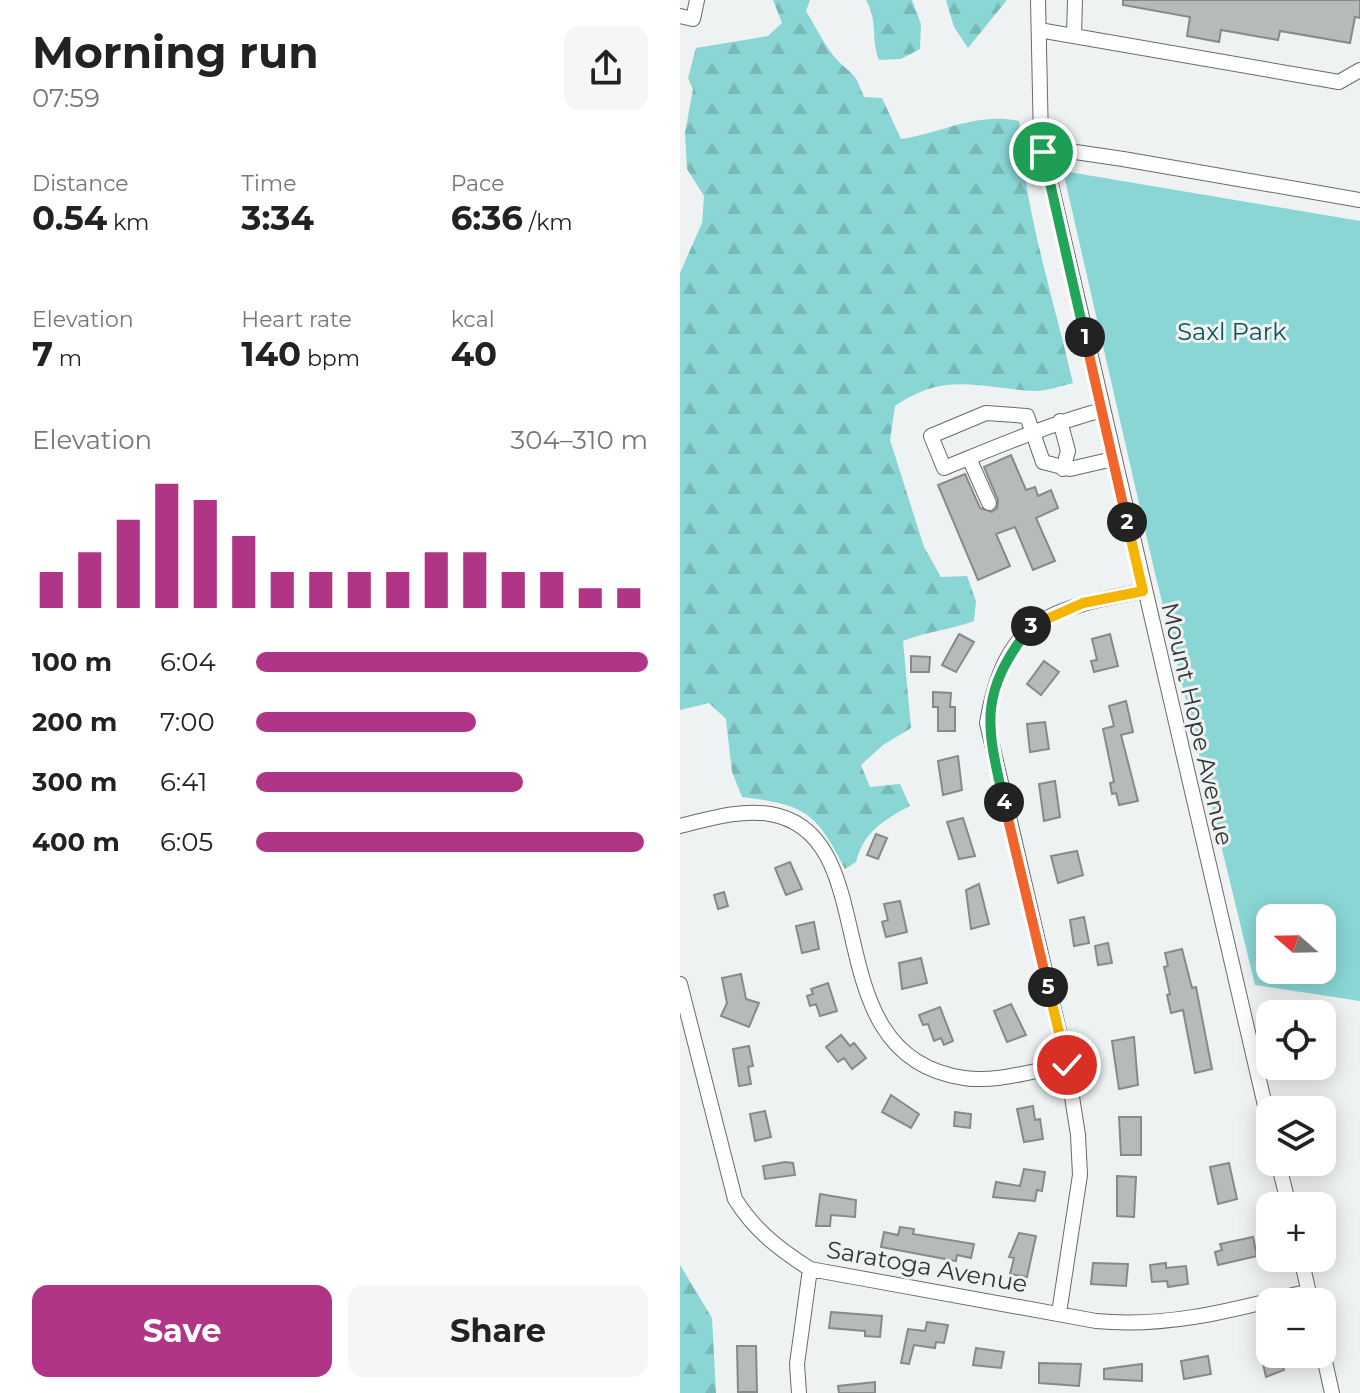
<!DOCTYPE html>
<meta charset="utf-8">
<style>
:root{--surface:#fff;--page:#f6f6f6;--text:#222;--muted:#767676;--accent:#b13586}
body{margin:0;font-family:Montserrat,sans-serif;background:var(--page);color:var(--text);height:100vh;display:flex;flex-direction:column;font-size:30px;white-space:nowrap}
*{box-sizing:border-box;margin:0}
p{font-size:26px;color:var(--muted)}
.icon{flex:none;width:44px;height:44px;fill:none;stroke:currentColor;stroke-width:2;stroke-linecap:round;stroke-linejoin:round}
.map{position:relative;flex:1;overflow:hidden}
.drawer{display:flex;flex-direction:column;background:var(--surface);width:680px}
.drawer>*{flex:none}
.needle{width:52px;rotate:290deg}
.fabs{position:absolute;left:576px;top:904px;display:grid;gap:16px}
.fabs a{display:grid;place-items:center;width:80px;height:80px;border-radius:16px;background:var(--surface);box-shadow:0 4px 20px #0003;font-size:40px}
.pin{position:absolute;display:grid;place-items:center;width:68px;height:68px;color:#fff;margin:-34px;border:4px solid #fff;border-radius:50%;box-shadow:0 2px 8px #0007}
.km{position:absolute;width:40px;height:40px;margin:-20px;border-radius:50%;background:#222;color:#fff;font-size:22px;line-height:40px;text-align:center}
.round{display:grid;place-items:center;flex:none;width:84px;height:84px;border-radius:16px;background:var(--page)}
.headline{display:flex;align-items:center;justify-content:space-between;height:136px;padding:0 32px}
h1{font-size:44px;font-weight:700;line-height:60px}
.figures{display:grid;grid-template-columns:repeat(3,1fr);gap:12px;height:136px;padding:8px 32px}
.figures div{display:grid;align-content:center}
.figures b{font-size:34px;font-weight:700}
.figures small{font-size:22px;font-weight:400}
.figures p{font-size:22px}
.chart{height:224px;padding:16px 32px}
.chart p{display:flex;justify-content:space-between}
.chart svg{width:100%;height:144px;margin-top:8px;stroke:var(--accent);stroke-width:6}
.primary-button{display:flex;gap:16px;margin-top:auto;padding:16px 32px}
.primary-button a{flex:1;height:92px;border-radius:16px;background:var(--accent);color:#fff;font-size:32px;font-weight:700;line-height:92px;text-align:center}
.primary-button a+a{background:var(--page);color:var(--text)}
ul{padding:0 32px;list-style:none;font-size:26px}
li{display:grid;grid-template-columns:128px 96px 1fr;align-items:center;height:60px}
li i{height:20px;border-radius:10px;background:var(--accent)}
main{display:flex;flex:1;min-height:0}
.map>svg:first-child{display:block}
</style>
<main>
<section class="drawer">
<div class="headline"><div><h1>Morning run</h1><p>07:59</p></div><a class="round"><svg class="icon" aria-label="share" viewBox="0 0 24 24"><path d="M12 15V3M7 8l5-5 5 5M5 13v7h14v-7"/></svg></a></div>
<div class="figures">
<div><p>Distance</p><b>0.54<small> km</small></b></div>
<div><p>Time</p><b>3:34</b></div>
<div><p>Pace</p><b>6:36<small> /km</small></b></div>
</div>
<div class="figures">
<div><p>Elevation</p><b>7<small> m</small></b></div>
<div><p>Heart rate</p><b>140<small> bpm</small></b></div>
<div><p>kcal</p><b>40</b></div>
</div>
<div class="chart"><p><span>Elevation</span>304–310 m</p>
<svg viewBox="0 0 160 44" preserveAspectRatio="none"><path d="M5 44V33M15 44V27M25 44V17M35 44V6M45 44V11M55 44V22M65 44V33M75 44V33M85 44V33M95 44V33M105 44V27M115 44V27M125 44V33M135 44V33M145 44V38M155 44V38"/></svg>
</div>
<ul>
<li><b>100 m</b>6:04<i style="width:100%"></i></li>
<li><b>200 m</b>7:00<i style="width:56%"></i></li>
<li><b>300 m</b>6:41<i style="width:68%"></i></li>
<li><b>400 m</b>6:05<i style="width:99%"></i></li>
</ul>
<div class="primary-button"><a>Save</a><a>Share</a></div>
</section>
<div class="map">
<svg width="680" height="1393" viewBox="0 0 680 1393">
<defs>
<pattern id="forest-firs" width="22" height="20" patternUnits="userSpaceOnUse" patternTransform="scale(2)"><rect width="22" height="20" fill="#8ad6d5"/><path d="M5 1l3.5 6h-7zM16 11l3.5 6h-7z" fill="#78b8b7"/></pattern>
</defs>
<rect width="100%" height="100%" fill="#eef2f2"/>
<path fill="url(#forest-firs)" d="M 93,0 L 130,0 L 126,11 C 136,27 145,47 158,61 C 175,77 175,73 184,97 L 202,98 L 221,139 C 262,133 296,112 339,121 C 344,210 373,296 393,383 C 381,386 367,391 355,391 C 300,388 265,371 215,406 L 210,440 L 244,547 L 261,577 L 287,576 L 296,601 L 294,621 C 270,630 247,631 223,641 L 231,728 L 203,745 L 181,765 L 190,787 L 220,784 L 230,806 C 203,820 184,832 176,862 L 165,869 C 136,812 126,805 62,797 L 52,772 L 46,719 L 29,703 L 0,710 L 0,273 L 22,223 L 24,196 L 7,169 L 5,133 L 13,89 L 8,78 L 16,48 L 88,36 L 102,23 Z
M 186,0 L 232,0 L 241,24 L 240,49 L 221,59 L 199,60 C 190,36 199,24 186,0 Z
M 266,0 L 327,0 L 288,48 L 274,27 Z
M 0,1265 L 32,1318 L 36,1393 L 0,1393 Z"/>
<path fill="#8ad6d5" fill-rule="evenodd" d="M 383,171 L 680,221 L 680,1001 L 575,985 L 474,569 ZM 590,918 L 642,918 L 642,970 L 590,970 Z"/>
<path fill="#b7baba" stroke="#878a8a" stroke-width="2" d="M 443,0 L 680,0 L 680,18 L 675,17 L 670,43 L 600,31 L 598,40 L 541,30 L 539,42 L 507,36 L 510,17 L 443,5 Z
M 331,455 L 346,490 L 355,487 L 358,496 L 371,490 L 378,508 L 356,518 L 375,561 L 353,570 L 335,527 L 316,534 L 330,566 L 298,580 L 258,485 L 285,474 L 300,508 L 312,512 L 317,508 L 318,500 L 304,467 Z
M 279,634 L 294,642 L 276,672 L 262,665 Z
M 430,634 L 438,666 L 414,672 L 411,661 L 417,660 L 412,639 Z
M 231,656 L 250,657 L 249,672 L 231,672 Z
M 364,661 L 379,672 L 361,695 L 347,684 Z
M 253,692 L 271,693 L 270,707 L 275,707 L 275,731 L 258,731 L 258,707 L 253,707 Z
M 446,701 L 453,732 L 441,735 L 458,801 L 439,805 L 436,793 L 432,794 L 430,783 L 434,782 L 423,729 L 434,726 L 429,706 Z
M 365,722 L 369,749 L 350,752 L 347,724 Z
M 278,756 L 282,790 L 263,795 L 258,761 Z
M 375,781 L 380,817 L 364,821 L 359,784 Z
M 283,818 L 295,856 L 279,859 L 267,822 Z
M 196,834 L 207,838 L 198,859 L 187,855 Z
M 397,851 L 403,875 L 378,883 L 371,856 Z
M 110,862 L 122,889 L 106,895 L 95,868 Z
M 299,884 L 309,924 L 291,929 L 286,890 Z
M 44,892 L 48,906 L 38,909 L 34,895 Z
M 220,901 L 227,932 L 206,937 L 202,922 L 208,920 L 204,904 Z
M 404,917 L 409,943 L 394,946 L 390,920 Z
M 134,922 L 139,949 L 122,953 L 116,926 Z
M 428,943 L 432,963 L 418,965 L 415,946 Z
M 502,949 L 512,988 L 516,987 L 532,1069 L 515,1073 L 503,1010 L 491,1013 L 487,995 L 490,994 L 484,967 L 488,966 L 485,953 Z
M 241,958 L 247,983 L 222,989 L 219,963 Z
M 61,974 L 66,999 L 79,1003 L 69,1027 L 41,1016 L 47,1003 L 42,978 Z
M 148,983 L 157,1011 L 140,1016 L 136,1004 L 130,1006 L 127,996 L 133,994 L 131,989 Z
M 331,1004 L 346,1035 L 327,1042 L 314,1011 Z
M 260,1007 L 273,1041 L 264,1045 L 261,1038 L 254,1041 L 248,1024 L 243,1025 L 239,1015 Z
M 161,1035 L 170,1046 L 174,1043 L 186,1058 L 172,1069 L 164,1058 L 158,1062 L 146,1047 Z
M 454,1037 L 458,1085 L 439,1089 L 432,1041 Z
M 69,1046 L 73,1066 L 68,1067 L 71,1084 L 59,1086 L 53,1049 Z
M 211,1095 L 239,1114 L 231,1128 L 202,1112 Z
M 353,1106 L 355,1120 L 360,1119 L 363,1139 L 344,1142 L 337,1109 Z
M 85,1111 L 91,1137 L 75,1141 L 70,1114 Z
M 275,1112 L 291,1114 L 290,1128 L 274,1126 Z
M 439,1117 L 461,1117 L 461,1155 L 441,1155 Z
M 105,1162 L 113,1163 L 115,1175 L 85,1179 L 83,1166 Z
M 549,1163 L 557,1199 L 538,1204 L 530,1167 Z
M 344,1169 L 365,1172 L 362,1191 L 357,1190 L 355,1201 L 313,1197 L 316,1182 L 340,1186 Z
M 437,1176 L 456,1177 L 454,1217 L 437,1216 Z
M 140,1194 L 176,1200 L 175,1217 L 151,1215 L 150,1226 L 136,1226 Z
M 220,1227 L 234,1229 L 233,1234 L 294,1244 L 291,1258 L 277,1255 L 276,1261 L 201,1247 L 204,1232 L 218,1235 Z
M 339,1233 L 356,1236 L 347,1277 L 330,1274 L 334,1258 L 329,1257 Z
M 573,1237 L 577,1256 L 538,1265 L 535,1252 L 542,1250 L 540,1244 Z
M 413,1263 L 448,1264 L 446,1286 L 411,1284 Z
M 486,1263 L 486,1268 L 506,1266 L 508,1284 L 488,1287 L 487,1281 L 472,1282 L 470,1265 Z
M 151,1312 L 202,1316 L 200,1337 L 185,1336 L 185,1331 L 149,1328 Z
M 247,1322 L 268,1325 L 264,1343 L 256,1342 L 255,1348 L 234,1345 L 229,1364 L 221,1363 L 228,1329 L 245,1331 Z
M 590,1334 L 590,1354 L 600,1354 L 604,1370 L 586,1377 L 577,1338 Z
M 57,1346 L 76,1346 L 77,1392 L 58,1392 Z
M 296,1348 L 324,1352 L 321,1368 L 293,1365 Z
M 528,1356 L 531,1374 L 504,1379 L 501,1361 Z
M 359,1363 L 401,1364 L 399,1386 L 359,1383 Z
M 462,1364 L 462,1381 L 424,1379 L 424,1369 Z
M 195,1382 L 195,1393 L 159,1393 L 158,1386 Z"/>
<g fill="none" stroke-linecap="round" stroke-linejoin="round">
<defs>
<path id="minor" d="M 358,0 L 361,141 L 590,1127
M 0,16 L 13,19 L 17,0
M 359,30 L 659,82 L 680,70
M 394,35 L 395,0
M 363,152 L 382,150 L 443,159 L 680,200
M 422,410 C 367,425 316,447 264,468 L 251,436 L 306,413 L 347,416 L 363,462 L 390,469 L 433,459
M 380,421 L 388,451 L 383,469
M 289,458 L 309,503
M 0,826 C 29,819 60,809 90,814 C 210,834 129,1056 284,1078 C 317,1083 354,1070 387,1065
M 0,984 L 55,1199 C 75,1231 99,1249 130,1269 L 416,1321 C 491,1328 556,1309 629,1291
M 598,1162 L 609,1206
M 621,1258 L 631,1302
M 379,1313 L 400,1175 L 398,1135 L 387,1065 L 307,723 C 325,618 369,609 463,591
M 642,1348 L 652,1393
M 119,1393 L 117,1364 L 130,1269"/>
</defs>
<use href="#minor" stroke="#686b6b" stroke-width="16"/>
<use href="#minor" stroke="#fff" stroke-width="14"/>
</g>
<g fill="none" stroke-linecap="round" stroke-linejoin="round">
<defs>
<path id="split-1" d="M 363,152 L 405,337"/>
<path id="split-2" d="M 405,337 L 447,522"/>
<path id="split-3" d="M 351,626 L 403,603 L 463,591 L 447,522"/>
<path id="split-4" d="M 324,802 C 306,724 298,694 351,626"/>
<path id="split-5" d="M 324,802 L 368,987"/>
<path id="split-6" d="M 368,987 L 387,1065"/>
</defs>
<use href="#split-1" stroke="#fff" stroke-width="16"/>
<use href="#split-2" stroke="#fff" stroke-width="16"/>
<use href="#split-3" stroke="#fff" stroke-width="16"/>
<use href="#split-4" stroke="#fff" stroke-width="16"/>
<use href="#split-5" stroke="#fff" stroke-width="16"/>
<use href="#split-6" stroke="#fff" stroke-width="16"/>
<use href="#split-1" stroke="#22a559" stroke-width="10"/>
<use href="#split-2" stroke="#f0652b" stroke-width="10"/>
<use href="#split-3" stroke="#f5b400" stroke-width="10"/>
<use href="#split-4" stroke="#22a559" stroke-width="10"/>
<use href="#split-5" stroke="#f0652b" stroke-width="10"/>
<use href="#split-6" stroke="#f5b400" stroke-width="10"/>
</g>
<g text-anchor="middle" stroke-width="6" stroke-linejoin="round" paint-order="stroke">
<g font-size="24" fill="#0d5353" stroke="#eef2f2">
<text x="552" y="340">Saxl Park</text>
</g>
<g font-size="24" fill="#333535" stroke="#eef2f2">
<text transform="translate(517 724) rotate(77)" y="8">Mount Hope Avenue</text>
<text transform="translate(247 1267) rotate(10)" y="8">Saratoga Avenue</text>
</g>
</g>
</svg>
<div class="fabs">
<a><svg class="needle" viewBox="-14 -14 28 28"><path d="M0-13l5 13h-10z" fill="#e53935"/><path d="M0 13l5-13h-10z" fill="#767676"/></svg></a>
<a><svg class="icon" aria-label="locate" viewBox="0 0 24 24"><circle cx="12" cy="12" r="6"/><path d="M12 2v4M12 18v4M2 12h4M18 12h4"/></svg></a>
<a><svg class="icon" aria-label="layers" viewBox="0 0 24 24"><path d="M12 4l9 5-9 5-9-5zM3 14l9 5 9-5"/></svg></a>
<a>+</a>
<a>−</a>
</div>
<div class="pin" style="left:363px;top:152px;background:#1e9e55"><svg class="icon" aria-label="arrive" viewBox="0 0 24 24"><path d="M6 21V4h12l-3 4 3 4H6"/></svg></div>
<div class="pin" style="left:387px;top:1065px;background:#d93025"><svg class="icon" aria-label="check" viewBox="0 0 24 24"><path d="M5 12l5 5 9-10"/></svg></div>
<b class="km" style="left:405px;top:337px">1</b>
<b class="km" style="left:447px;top:522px">2</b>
<b class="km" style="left:351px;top:626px">3</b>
<b class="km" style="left:324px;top:802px">4</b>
<b class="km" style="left:368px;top:987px">5</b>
</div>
</main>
